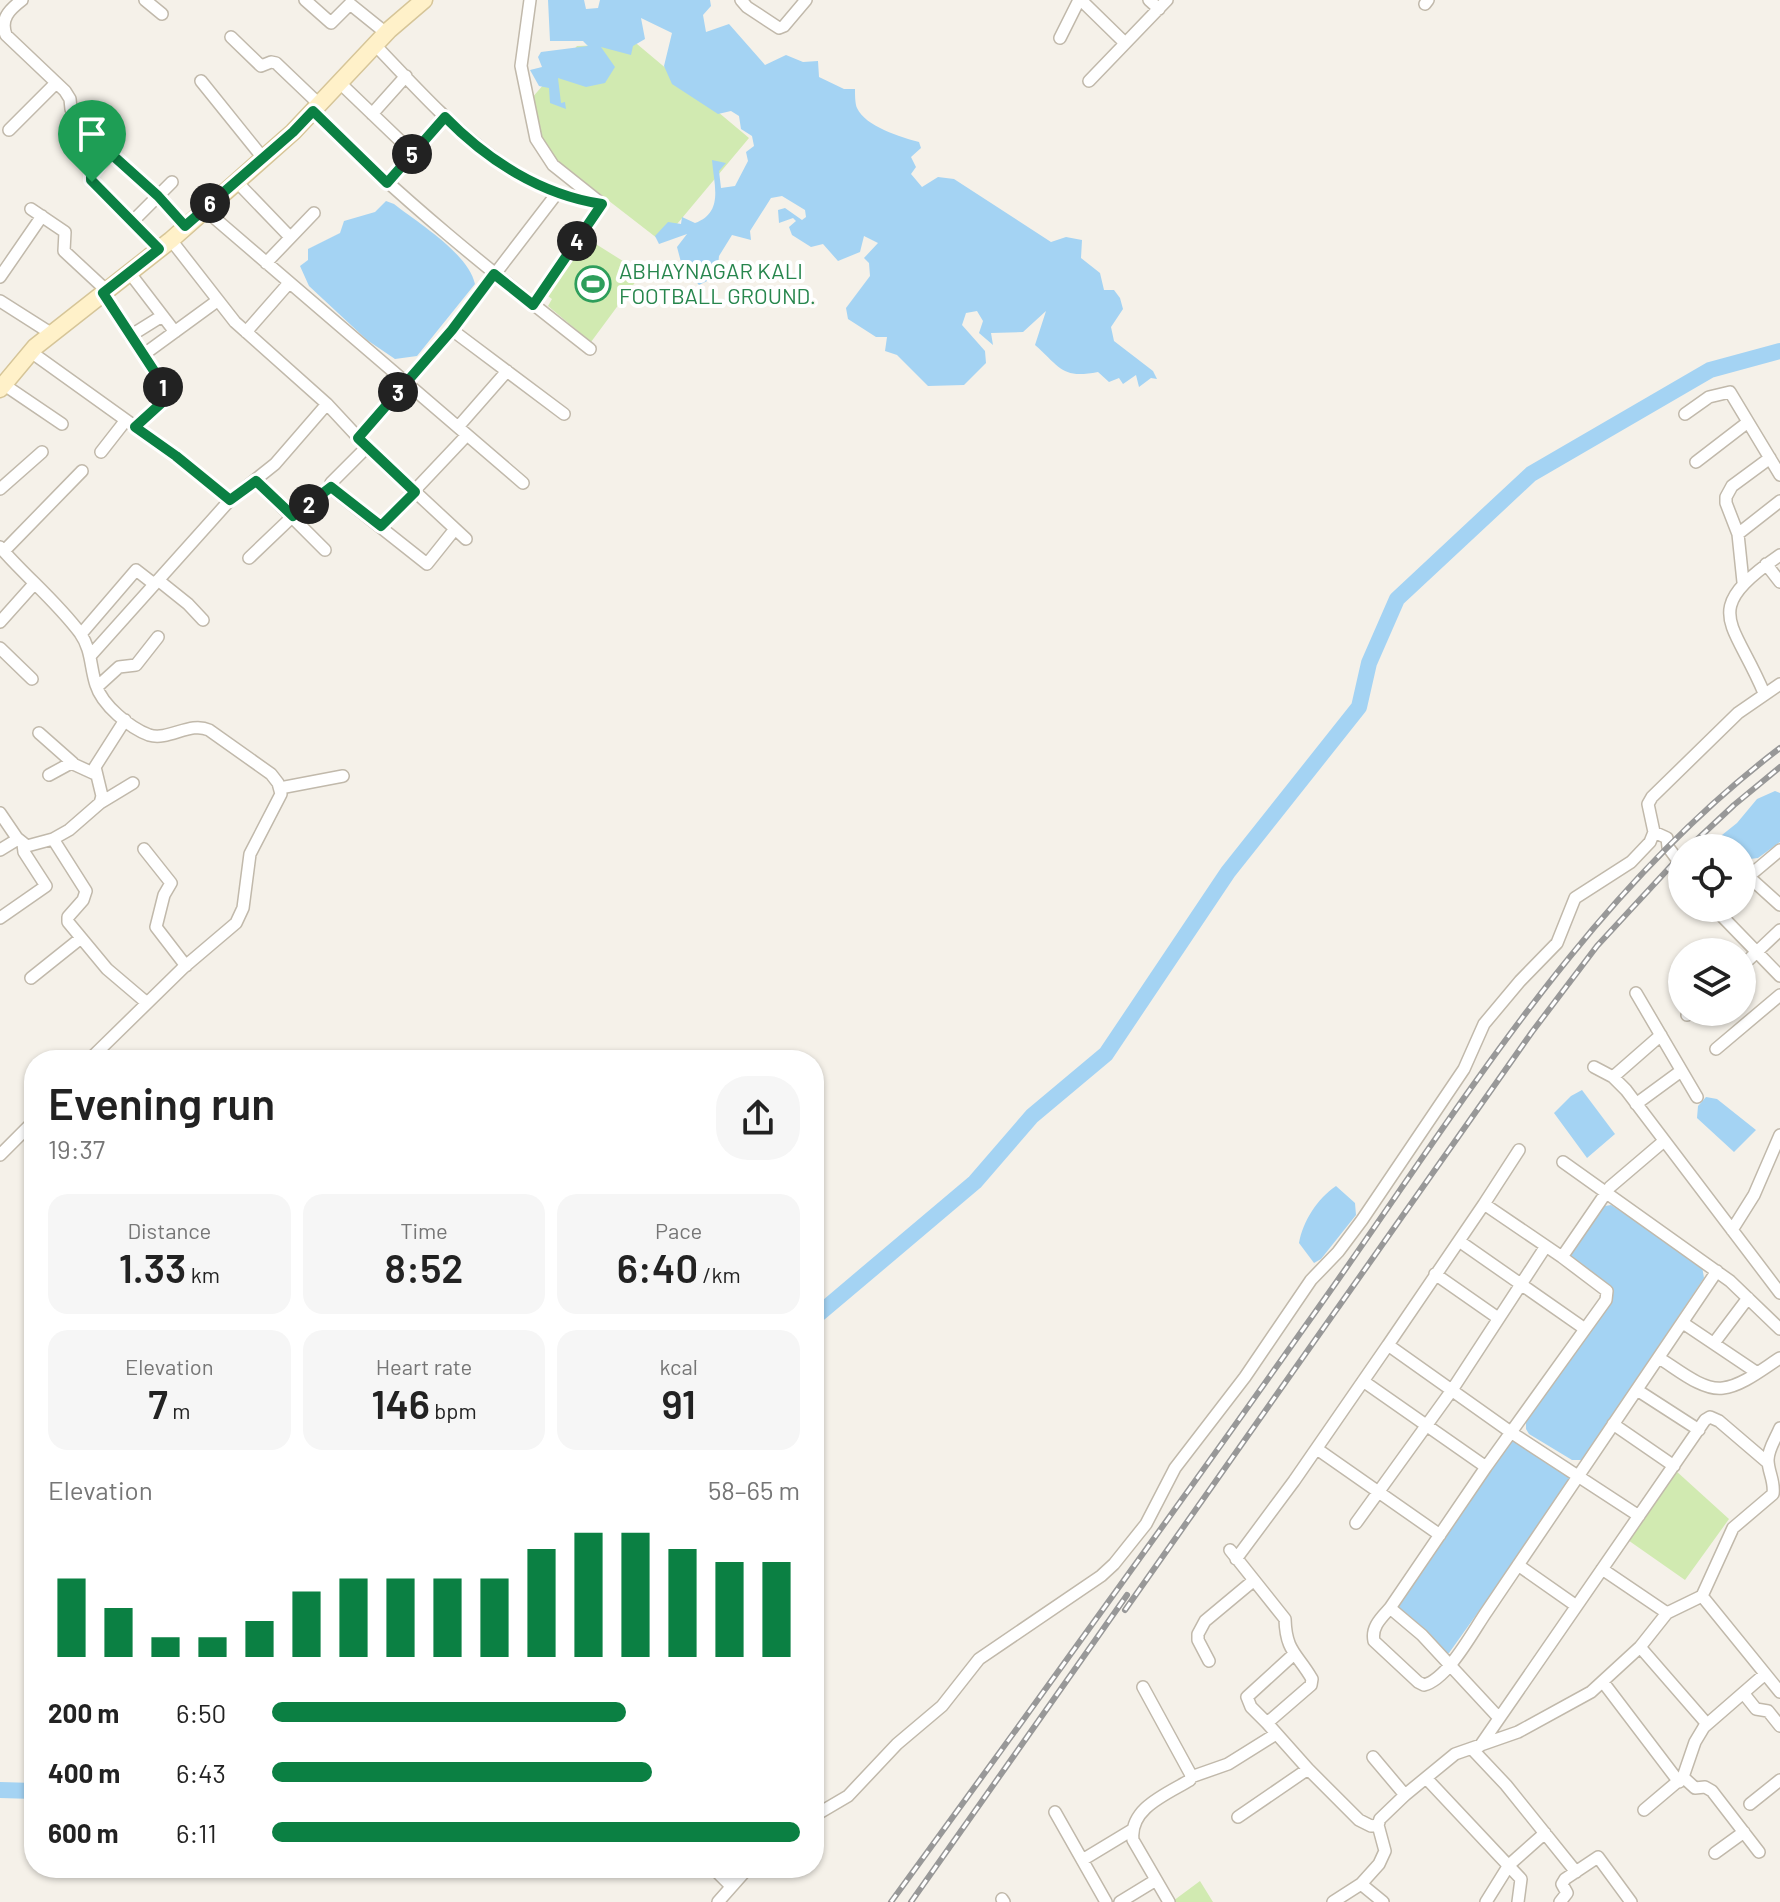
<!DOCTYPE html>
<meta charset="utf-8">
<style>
:root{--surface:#fff;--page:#f6f6f6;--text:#222;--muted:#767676;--accent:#0b8043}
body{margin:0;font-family:Barlow,sans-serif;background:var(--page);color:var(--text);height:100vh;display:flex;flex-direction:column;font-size:30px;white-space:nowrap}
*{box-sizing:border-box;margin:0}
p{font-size:26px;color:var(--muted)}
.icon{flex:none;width:44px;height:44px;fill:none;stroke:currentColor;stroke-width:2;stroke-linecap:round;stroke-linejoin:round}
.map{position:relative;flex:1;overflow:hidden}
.sheet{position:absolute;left:24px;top:1050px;width:800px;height:828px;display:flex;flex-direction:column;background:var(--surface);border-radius:32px;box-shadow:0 2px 6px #0004}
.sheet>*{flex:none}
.fabs{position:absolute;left:1668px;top:834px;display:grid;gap:16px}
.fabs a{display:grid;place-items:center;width:88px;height:88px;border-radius:50%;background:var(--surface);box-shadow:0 2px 6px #0004;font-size:40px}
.pin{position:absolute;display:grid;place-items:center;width:68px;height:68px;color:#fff;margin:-82px -34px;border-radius:50% 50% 50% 0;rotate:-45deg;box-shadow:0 0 8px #0007}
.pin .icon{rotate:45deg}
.km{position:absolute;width:40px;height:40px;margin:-20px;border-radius:50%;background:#222;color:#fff;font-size:22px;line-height:40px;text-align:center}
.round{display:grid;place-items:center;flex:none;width:84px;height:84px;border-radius:32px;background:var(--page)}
.summary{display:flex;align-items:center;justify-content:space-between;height:136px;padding:0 24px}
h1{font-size:44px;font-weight:600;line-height:60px}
.metrics{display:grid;grid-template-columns:repeat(3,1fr);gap:12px;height:136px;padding:8px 24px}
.metrics div{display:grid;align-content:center;border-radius:20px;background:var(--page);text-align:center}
.metrics b{font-size:40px;font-weight:600}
.metrics small{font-size:22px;font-weight:400}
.metrics p{font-size:22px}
.chart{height:224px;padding:16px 24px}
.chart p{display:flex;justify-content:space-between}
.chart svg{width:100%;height:144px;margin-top:8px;stroke:var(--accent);stroke-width:6}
ul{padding:0 24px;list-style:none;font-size:26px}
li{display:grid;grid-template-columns:128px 96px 1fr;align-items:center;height:60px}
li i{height:20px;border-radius:10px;background:var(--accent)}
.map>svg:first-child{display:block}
</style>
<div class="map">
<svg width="1780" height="1902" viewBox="0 0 1780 1902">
<rect width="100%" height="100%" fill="#f5f1e9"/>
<path fill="#d1eab1" d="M 637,44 L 749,138 L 662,242 L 542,149 L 531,99 L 577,46 Z
M 583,236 L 642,273 L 591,342 L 548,306 L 552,299 L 545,294 Z
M 1675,1470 L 1729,1519 L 1685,1580 L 1625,1538 Z
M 1200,1881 L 1213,1902 L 1173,1902 L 1173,1901 Z"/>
<path fill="#a4d3f3" d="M 548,0 L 584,0 L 586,9 L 598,8 L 600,0 L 710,0 L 711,6 L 703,15 L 706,32 L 729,24 L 765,65 L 786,55 L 803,62 L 818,61 L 819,77 L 844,89 L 855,89 C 855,94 855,104 857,108 C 866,127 901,137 919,142 L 921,148 L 911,157 L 916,167 L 911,174 L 922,187 L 938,177 L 954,179 L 1051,242 L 1066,237 L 1082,240 L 1081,258 L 1100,273 L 1104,290 L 1114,290 L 1120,298 L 1123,309 L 1111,327 L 1114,341 L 1153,371 L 1157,379 L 1151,378 L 1139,387 L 1136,375 L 1123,384 L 1119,378 L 1109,382 L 1098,372 C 1062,379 1061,368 1035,345 L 1046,311 L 1023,332 L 991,333 L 993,345 L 979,333 L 983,321 L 977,311 L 966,313 L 962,325 L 985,351 L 986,363 L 964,385 L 928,386 L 897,355 L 885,351 L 887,337 L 876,337 L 848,319 L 846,308 L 870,276 L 869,263 L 864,258 L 878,243 L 864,236 L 860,252 L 838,261 L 823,244 L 811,247 L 792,235 L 789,227 L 796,221 L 793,218 L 779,223 L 778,210 L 785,208 L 802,220 L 806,217 L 805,210 L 782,196 L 771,198 L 750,231 L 751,240 L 732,235 L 719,256 L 717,276 L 699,285 L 682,266 L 677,247 L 687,234 L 659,244 L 655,236 L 668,222 L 681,224 L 682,217 L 695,223 C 724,212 714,186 712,160 L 726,163 L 719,171 L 721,188 L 735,186 L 748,161 L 746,152 L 754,146 L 752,136 L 741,129 L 739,116 L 731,111 L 718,114 L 672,84 L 664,66 L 672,33 L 641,18 L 645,39 L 633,46 L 631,55 L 601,47 L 615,67 L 605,83 L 586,87 L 558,78 L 561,103 L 565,102 L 566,109 L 550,103 L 549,88 L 539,86 L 530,70 L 542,67 L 538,57 L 541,52 L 588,46 L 583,41 L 550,41 Z
M 386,201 L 394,204 C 418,223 468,253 475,284 L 417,356 L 395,359 L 367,340 L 309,286 L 300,266 L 308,260 L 308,249 L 340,233 L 344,221 L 375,212 Z
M 1775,791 L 1780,793 L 1780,842 L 1758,858 L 1742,860 L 1742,848 L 1710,848 L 1712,843 L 1737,823 L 1757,799 Z
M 1582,1090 L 1615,1134 L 1587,1158 L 1554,1113 L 1571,1096 Z
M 1706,1097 L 1717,1099 L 1756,1130 L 1734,1152 L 1697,1118 L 1698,1106 Z
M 1336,1186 L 1355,1203 L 1356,1215 L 1321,1259 L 1314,1263 L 1299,1243 C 1303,1221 1317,1199 1336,1186 Z
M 1611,1205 L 1698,1261 L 1702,1266 L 1704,1278 L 1582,1460 L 1572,1460 L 1529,1434 L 1526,1429 L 1526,1418 L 1612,1289 L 1572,1263 L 1570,1252 L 1605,1206 Z
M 1514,1440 L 1570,1475 L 1568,1486 L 1449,1653 L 1444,1653 L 1398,1608 L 1508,1442 Z"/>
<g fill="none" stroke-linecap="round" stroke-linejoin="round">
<path stroke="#a4d3f3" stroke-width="16" d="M 814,1318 L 975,1182 L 1032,1116 L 1106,1054 L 1228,872 L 1359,707 L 1369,663 L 1397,599 L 1531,474 L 1710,370 L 1780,351
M 0,1790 L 34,1791"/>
<defs>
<path id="minor" d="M 22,0 C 9,10 0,19 6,35 L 65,91 L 70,99 L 71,109 L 108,151 L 109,155 L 91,176 L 92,182 L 159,249
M 145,0 L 162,14
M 305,0 L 331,23 L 350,4 L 386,33
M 530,0 L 521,66 L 536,139 L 553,165 L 602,204 L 533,305
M 741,0 L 747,7 L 779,28 L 784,26 L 806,0
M 1081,0 L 1125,43
M 1149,0 L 1159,9
M 1425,4 L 1428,0
M 231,37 L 261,66 L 271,62 L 276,63 L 320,105
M 1060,38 L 1079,0
M 375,45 C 440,112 504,190 602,204
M 201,81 L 263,158
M 1089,81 L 1167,0
M 340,83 L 413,153
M 313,111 C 399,198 494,274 590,349
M 372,114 L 406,76
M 9,130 L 56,83
M 109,152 L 158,196 L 185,226
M 236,181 L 290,237
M 387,183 L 445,117
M 31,209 L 65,232 L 64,251 L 106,290
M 204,209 L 523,483
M 133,221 L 172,182
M 171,240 L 235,322 L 327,404 L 367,447 L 466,539
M 266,263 L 314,213
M 129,272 L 175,332
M 0,277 L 42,216
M 103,293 L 158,377 L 168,397 L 135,427
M 0,301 L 52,334
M 452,330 L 564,414
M 246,332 L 289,283
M 130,336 L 162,316
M 31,352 L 176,456 L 230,500 L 275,464 L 327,404
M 143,355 L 217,301
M 3,384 L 62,424
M 1685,414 L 1709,397 L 1730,392 L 1780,475
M 458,427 L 507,371
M 358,438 L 452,330 L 558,192
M 367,447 L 331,483 L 331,488 L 427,564 L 455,529
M 101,452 L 126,420
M 1696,462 L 1748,422
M 256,481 L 325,550
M 0,489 L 42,452
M 381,526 L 467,435
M 1738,534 L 1780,501
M 0,547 C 25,576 57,602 80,633 C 92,650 90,667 96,685 C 102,705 130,728 149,735 C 169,741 190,721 209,730 L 271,774 L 278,783 L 281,794 L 250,854 L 243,908 L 236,923 L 183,968 L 89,1060
M 4,551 L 82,471
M 249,558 L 293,516 L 331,487
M 1766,564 L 1780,582
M 158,580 L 188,604 L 203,620
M 1743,582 L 1738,534 L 1726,503 L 1726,497 L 1732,486 L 1770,458
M 0,622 L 34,584
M 81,634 L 136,570 L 154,584
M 0,648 L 32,679
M 91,655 L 230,500
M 97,687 L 119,667 L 136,665 L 158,637
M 1764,693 C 1733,619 1699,611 1780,555
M 39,733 L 73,763
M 49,775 L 71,763 L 95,774
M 280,788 L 343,776
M 100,803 L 133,783
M 0,813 L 17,838 L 27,846 L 53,839 L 69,830 L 100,803 L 102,796 L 95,767 L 125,720
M 1654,832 L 1667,838 L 1668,847 L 1682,866
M 53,839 L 86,891 L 83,900 L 68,917 L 68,922 L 107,969 L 147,1003
M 144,849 L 171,883 L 164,895 L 156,927 L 186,966
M 0,850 L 18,839
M 1749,877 L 1780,905
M 1742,882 L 1780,850
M 1714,908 L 1780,976
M 0,918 L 46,886 L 24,852 L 23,844
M 1742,966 L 1780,930
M 31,978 L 81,938
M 1636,993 L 1697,1097
M 1687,1015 L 1690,1012
M 1716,1049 L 1780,995
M 1594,1067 L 1613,1077 L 1626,1090 L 1780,1293
M 1613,1077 L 1661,1035
M 1636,1104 L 1681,1071
M 0,1155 L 34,1121
M 1563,1162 L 1730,1281 L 1780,1329
M 1484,1204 L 1519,1150
M 1732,1230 L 1754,1195 L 1780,1135
M 1459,1241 L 1585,1329
M 1562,1257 L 1484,1204 L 1388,1345 L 1512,1433 L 1639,1516
M 1435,1274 L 1498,1318
M 1683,1323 L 1756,1372
M 1714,1343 L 1748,1298
M 1659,1358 C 1676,1368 1702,1391 1723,1388 C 1742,1386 1764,1368 1780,1358
M 1363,1381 L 1486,1467
M 1637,1390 L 1699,1430
M 1613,1424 L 1674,1466
M 1317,1449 L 1440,1535
M 1356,1523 L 1452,1390 L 1546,1246
M 1230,1550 L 1285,1619 C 1286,1652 1297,1653 1312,1679 L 1311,1685 L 1267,1723 L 1308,1769 L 1359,1820 L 1371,1826 L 1378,1825
M 1236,1559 L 1294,1481 L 1388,1345
M 1518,1565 L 1575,1605
M 1602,1569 L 1667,1613
M 1702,1596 L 1780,1692
M 1390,1608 C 1381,1618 1371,1627 1374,1641 L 1418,1682 L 1424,1685 C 1448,1679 1473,1631 1487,1611 L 1717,1271
M 1640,1647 L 1707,1724
M 1209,1661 L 1198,1640 L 1198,1634 L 1205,1621 L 1253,1581
M 1603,1682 L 1679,1782
M 1143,1687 L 1191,1775 L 1190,1780 C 1167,1794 1129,1808 1133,1840 L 1169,1902
M 1744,1694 L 1756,1709 L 1768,1711 L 1780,1726
M 1499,1718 L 1422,1635 L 1390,1608 L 1486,1467 L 1606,1300 L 1607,1291 L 1562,1257 L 1610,1187 L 1664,1141
M 1267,1723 L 1251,1707 L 1247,1697 L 1293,1655
M 1480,1746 L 1705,1420 L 1710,1417 L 1719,1421 L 1767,1462
M 1472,1749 L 1506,1785 L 1576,1872
M 1373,1757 L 1405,1795
M 1191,1777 L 1228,1764 L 1276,1734
M 1683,1777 L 1695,1788 L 1705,1787 L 1712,1791 L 1759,1852
M 1426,1778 L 1521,1879 L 1518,1902
M 1750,1804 L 1780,1780
M 1644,1810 L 1683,1777 L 1695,1742 L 1704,1727 L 1765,1674
M 1055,1812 L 1106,1902
M 814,1816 L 848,1796 L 897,1744 L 942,1706 L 979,1659 L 1101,1576 L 1114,1564 L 1146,1524 L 1175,1468 L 1245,1377 L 1311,1280 L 1338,1252 L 1362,1220 L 1464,1069 L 1484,1024 L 1520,981 L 1557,943 L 1575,898 L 1631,862 L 1650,842 L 1654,832 L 1648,804 L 1652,797 L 1738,713 L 1780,684
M 1238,1817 L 1308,1769
M 1715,1853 L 1744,1832
M 1084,1859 L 1132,1830
M 713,1868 L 731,1886
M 1361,1884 L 1383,1902
M 1002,1899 L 1004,1902
M 718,1902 L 748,1868
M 1120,1902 L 1156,1880
M 1333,1902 L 1361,1884 L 1379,1864 L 1385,1851 L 1378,1825 L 1380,1819 L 1405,1795 L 1455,1754 L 1518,1732 L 1591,1692 L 1640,1647 L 1667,1613 L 1702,1596 L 1733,1528 L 1773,1494 C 1775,1481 1768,1472 1768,1460 C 1768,1449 1776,1438 1780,1428
M 1486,1902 L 1509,1865 L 1545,1833
M 1560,1902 L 1567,1893 L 1562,1884 L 1565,1879 L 1598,1857 L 1631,1902"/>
<path id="secondary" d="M 0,389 L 35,347 L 171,240 L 293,132 L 389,30 L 424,0"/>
</defs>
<use href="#minor" stroke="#c1b9ab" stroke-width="14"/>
<use href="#secondary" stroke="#d6c598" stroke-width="19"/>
<use href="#minor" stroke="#fff" stroke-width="11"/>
<use href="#secondary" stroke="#fff1c9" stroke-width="16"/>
<defs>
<path id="rail" d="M 1688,848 L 1734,805 L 1780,767
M 1125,1610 L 1532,1032 L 1597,946 L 1682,854
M 891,1902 C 1038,1700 1184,1498 1328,1294 C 1464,1101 1590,892 1780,748
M 911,1902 L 1127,1595"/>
</defs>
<use href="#rail" stroke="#989898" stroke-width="6"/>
<use href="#rail" stroke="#fff" stroke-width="3" stroke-dasharray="9" stroke-linecap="butt"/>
</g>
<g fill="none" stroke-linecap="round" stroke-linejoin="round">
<defs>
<path id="route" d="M 313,111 L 387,183 L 445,117 C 487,160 541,195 602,204 L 533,305 L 494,274 L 452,330 L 358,438 L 415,492 L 381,526 L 331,487 L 293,516 L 256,481 L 230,500 L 176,456 L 135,427 L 168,397 L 160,380 L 103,293 L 159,249 L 91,180 L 91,176 L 109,152 L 158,196 L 185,226 L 293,132 Z"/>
</defs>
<use href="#route" stroke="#fff" stroke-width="16"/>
<use href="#route" stroke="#0b8043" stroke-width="10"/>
</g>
<defs>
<symbol id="stadium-ring" viewBox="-11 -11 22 22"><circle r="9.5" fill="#fff" stroke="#2e9e5b" stroke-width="1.5"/><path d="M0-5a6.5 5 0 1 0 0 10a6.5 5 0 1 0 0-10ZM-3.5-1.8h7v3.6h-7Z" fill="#2e9e5b"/></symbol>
</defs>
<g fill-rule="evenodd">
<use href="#stadium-ring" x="573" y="264" width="40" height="40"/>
</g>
<g text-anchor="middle" stroke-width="8" stroke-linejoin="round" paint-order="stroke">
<g font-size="22" fill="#27864d" stroke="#fff" text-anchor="start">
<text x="619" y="279">ABHAYNAGAR KALI<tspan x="619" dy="25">FOOTBALL GROUND.</tspan></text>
</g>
</g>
</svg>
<div class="fabs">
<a><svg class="icon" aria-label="locate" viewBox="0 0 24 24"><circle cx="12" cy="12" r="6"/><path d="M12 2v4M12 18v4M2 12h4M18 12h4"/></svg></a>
<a><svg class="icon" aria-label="layers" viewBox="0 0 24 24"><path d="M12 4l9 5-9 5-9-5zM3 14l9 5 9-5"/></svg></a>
</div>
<div class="pin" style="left:92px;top:182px;background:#1e9e55"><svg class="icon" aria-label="arrive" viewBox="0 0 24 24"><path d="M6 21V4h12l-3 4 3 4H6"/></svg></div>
<b class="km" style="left:163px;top:387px">1</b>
<b class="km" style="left:309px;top:504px">2</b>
<b class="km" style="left:398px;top:392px">3</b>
<b class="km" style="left:577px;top:241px">4</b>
<b class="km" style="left:412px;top:154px">5</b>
<b class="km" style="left:210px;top:203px">6</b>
<section class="sheet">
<div class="summary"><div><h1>Evening run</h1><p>19:37</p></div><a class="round"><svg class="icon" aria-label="share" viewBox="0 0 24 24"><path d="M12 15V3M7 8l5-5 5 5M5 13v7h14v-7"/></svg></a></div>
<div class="metrics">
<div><p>Distance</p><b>1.33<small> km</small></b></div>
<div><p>Time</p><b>8:52</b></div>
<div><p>Pace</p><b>6:40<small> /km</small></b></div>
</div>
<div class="metrics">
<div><p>Elevation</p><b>7<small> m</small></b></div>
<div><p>Heart rate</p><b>146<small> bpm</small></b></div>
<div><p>kcal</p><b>91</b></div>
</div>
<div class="chart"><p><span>Elevation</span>58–65 m</p>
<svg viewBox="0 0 160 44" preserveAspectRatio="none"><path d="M5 44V20M15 44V29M25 44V38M35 44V38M45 44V33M55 44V24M65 44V20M75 44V20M85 44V20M95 44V20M105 44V11M115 44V6M125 44V6M135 44V11M145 44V15M155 44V15"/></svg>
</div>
<ul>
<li><b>200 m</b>6:50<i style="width:67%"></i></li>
<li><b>400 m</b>6:43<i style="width:72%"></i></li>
<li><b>600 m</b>6:11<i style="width:100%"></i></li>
</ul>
</section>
</div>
